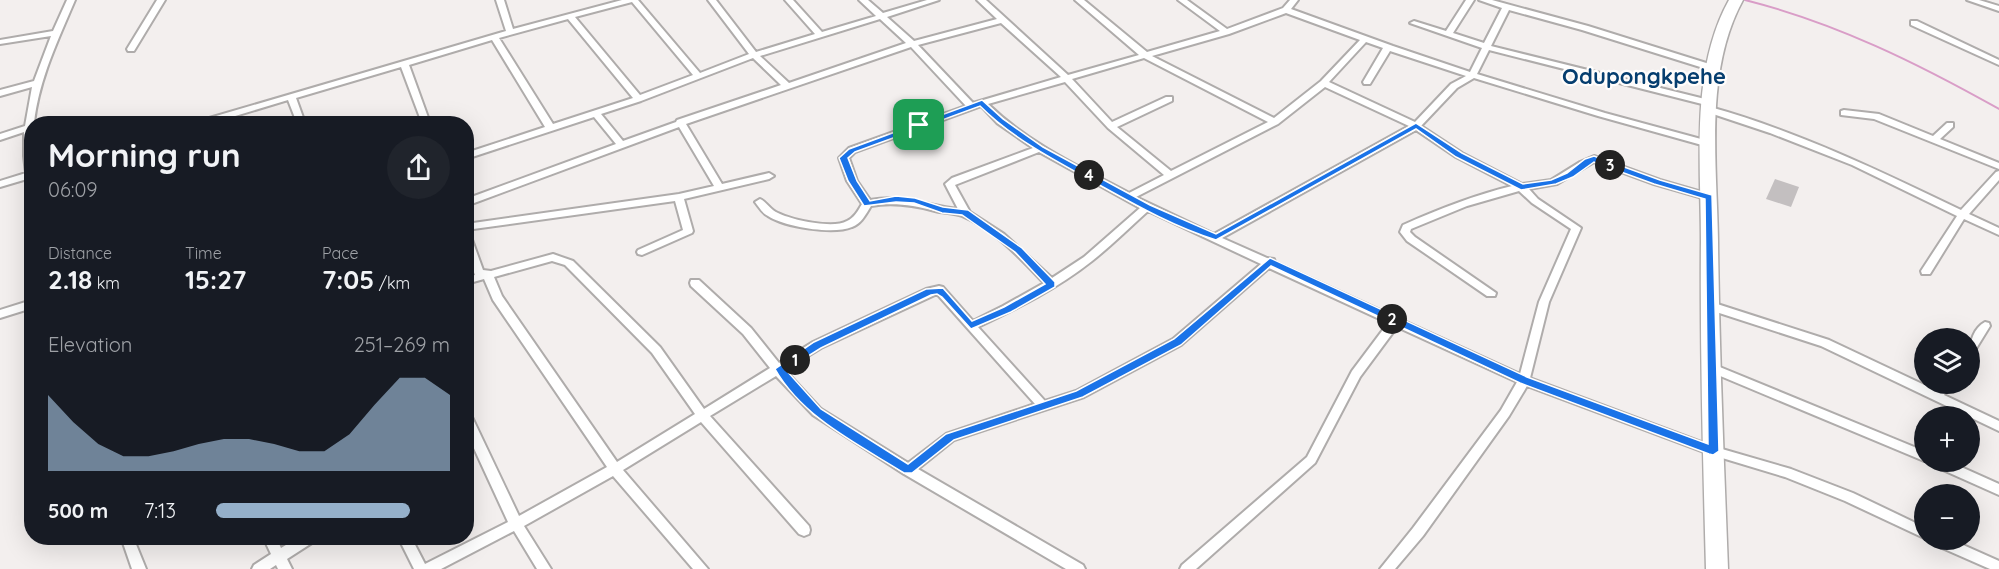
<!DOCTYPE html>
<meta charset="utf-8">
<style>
:root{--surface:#171b24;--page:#20242c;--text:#f1f3f6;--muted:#9ea1a6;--accent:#95b0ca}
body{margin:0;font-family:Quicksand,sans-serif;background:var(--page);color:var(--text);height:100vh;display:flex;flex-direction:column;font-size:22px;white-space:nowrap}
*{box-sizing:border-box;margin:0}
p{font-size:20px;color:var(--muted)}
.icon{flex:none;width:33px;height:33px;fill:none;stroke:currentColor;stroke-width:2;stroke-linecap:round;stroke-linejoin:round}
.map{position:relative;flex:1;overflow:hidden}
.sheet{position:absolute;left:24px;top:116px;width:450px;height:429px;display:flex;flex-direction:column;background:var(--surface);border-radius:24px;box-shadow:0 6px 24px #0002}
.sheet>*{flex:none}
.tools{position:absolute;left:1914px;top:328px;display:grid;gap:12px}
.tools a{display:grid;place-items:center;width:66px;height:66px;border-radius:50%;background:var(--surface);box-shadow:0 6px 24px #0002;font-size:30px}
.pin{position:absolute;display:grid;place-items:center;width:51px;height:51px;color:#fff;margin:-26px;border-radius:12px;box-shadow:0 3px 9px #0006}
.km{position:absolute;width:30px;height:30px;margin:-15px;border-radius:50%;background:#222;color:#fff;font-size:16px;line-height:30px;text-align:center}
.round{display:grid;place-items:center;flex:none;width:63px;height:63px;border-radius:32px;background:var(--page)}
.overview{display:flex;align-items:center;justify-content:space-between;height:102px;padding:0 24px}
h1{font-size:33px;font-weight:700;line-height:45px}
.figures{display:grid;grid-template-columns:repeat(3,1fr);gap:9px;height:102px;padding:6px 24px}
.figures div{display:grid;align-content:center}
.figures b{font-size:26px;font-weight:700}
.figures small{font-size:16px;font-weight:400}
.figures p{font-size:16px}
.chart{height:168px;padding:12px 24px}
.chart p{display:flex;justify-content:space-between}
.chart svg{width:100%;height:108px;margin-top:6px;fill:var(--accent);opacity:.7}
ul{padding:0 24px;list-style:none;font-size:20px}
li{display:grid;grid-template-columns:96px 72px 1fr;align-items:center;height:45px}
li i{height:15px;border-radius:8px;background:var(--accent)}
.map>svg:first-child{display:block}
</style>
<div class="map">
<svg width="1999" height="569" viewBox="0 0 1999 569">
<rect width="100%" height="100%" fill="#f3efee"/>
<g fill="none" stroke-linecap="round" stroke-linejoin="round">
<path stroke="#d99dc7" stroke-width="2" d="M 1745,0 C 1836,23 1917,63 1999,109"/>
</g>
<path fill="#c3bfc0" d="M 1775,179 L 1799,187 L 1791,207 L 1766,199 Z"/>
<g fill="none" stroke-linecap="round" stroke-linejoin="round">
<defs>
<path id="street" d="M 67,0 L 75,0 C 58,40 39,79 34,123 L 32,123 L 32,183 L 29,182 L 27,179 L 0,187 L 0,181 L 26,173 L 24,156 L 24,132 L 0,140 L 0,134 L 25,126 L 32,87 L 0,96 L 0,90 L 34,81 L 51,36 L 0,44 L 0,40 L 53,31 Z
M 157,0 L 165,0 L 134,51 L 128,51 L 127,49 Z
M 496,0 L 504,0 L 513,29 L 622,0 L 638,0 L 700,73 L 749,54 L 708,0 L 716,0 L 756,52 L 815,34 L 785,0 L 793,0 L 822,32 L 876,16 L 859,0 L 868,0 L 883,13 L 927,0 L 939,0 L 887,17 L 914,41 L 997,19 L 977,0 L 986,0 L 1068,75 L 1139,55 L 1075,0 L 1084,0 L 1147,52 L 1220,31 L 1178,0 L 1187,0 L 1227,29 L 1283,8 L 1290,0 L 1298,0 L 1291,9 L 1393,46 L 1470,72 L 1482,48 L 1410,23 L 1414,21 L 1446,31 L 1466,0 L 1474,0 L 1453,33 L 1484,43 L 1502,8 L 1479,0 L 1492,0 L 1588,26 L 1719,67 L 1719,71 L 1713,71 L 1582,30 L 1509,10 L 1491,46 L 1713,101 L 1714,103 L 1710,106 L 1489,50 L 1477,74 L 1605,113 L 1712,142 L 1714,144 L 1709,147 L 1598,116 L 1474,78 L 1457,88 L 1421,126 L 1462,153 L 1522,184 L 1551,180 L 1580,162 L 1594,156 L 1660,180 L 1712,195 L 1714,197 L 1712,199 L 1706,199 L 1654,184 L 1594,162 L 1557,184 L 1529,189 L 1538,199 L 1581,228 L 1549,302 L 1530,378 L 1715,447 L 1791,469 L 1853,493 L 1924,527 L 1924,538 L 1845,501 L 1785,477 L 1709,454 L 1527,386 L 1509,416 L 1423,536 L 1395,569 L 1380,569 L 1413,528 L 1501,410 L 1517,382 L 1397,327 L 1360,377 L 1315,463 L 1196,569 L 1180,569 L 1182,565 L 1307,457 L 1352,371 L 1388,323 L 1269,268 L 1181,345 L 1084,397 L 954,440 L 918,469 L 1083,565 L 1085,569 L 1066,569 L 904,474 L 813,415 L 776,376 L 710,416 L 809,526 L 810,530 L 809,534 L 804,536 L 799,534 L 701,422 L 623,470 L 708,569 L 693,569 L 613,476 L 524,526 L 551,569 L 537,569 L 514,531 L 441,569 L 414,569 L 398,537 L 411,537 L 425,564 L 508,522 L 466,431 L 466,413 L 470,414 L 472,417 L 519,516 L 607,467 L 493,300 L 484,279 L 466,284 L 466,277 L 475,275 L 466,252 L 466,234 L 471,237 L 483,270 L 491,271 L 553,254 L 573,261 L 660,347 L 704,409 L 770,368 L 743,334 L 691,286 L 690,283 L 691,280 L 699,280 L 751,328 L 779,363 L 813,342 L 926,289 L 939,286 L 943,287 L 973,321 L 1003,306 L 1044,283 C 1021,259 994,229 962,216 C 954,213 943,213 935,211 C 913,205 893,202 871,206 C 866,214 861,224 852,227 C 833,235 785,227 768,216 C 762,213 759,207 755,202 L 760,199 C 767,202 770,210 778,213 C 792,220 833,229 847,221 C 854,218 858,211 862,204 L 847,181 L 839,158 L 849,148 L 966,106 L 911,47 L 686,124 L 722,184 L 769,173 L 774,176 L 769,179 L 684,199 L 693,231 L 692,233 L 642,255 L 638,254 L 637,252 L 638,250 L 683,230 L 675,201 L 466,230 L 466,224 L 679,194 L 714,186 L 679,127 L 466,206 L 466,199 L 616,144 L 594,117 L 466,159 L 466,153 L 545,127 L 492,40 L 409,65 L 430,123 L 422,123 L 401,67 L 296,98 L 305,123 L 297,123 L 288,100 L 212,123 L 198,123 L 199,121 L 506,31 ZM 632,2 L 693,75 L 640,95 L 575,17 ZM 1286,13 L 1360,40 L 1321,81 L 1274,118 L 1152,56 L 1229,34 ZM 568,19 L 633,98 L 553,124 L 499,38 ZM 880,19 L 906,43 L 789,83 L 760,56 ZM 1001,23 L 1061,77 L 973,103 L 918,45 ZM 1366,42 L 1383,48 L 1363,82 L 1364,84 L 1370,84 L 1390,51 L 1466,76 L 1451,84 L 1415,122 L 1329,82 ZM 753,58 L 781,85 L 677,120 L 676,122 L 623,141 L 601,114 L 641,101 ZM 1144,58 L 1268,122 L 1171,171 L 1117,127 L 1172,101 L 1172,97 L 1166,97 L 1112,122 L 1072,79 ZM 1065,82 L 1108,128 L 1164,175 L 1129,193 C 1080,167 1028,143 988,104 ZM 1325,87 L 1409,126 L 1214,234 L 1136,197 L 1278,124 ZM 981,106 L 997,123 L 1033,148 L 952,178 L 945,184 L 958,209 C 926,205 903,194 870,200 L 857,181 L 849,158 L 855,152 ZM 1416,130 L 1456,157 L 1512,186 C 1475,195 1439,209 1403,225 L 1400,232 L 1407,241 L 1487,296 L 1495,296 L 1496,293 L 1415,237 L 1410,232 L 1411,229 L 1467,206 L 1519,191 L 1532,203 L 1571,229 L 1539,302 L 1520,374 L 1275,262 L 1274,259 L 1267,258 L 1222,238 ZM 1039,152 L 1140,208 L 1084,257 L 1052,278 L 1004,234 L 970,212 L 955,185 ZM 1148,211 L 1261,264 L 1173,339 L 1076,391 L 1045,401 L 978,327 C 1018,308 1058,288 1092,261 C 1111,246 1129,228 1148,211 ZM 552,261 L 565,265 L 652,353 L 695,414 L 617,462 L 502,296 L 494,277 ZM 937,294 L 1035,404 L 946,434 L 908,463 L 821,409 L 785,370 L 821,348 Z
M 1967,0 L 1979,0 L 1999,6 L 1999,11 Z
M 1911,21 L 1917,21 L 1999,60 L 1999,65 L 1911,25 Z
M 1710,107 C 1797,131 1880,171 1961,210 L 1996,172 L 1999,171 L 1999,180 L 1969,214 L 1999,228 L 1999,235 L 1964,219 L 1930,274 L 1922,274 L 1921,271 L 1957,216 L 1852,165 L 1770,133 L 1707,112 L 1706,110 Z
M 1844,110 L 1879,114 L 1933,136 L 1947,123 L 1953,123 L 1953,127 L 1940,139 L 1999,163 L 1999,169 L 1874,119 L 1841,115 L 1841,111 Z
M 32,300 L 32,308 L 0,318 L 0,310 Z
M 1711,302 L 1829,340 L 1935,390 L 1939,384 L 1951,384 L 1944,395 L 1999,421 L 1999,431 L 1821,346 L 1707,309 L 1706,306 Z
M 1985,322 L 1989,323 L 1990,326 L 1974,352 L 1970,353 C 1970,341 1974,328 1985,322 Z
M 1710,363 L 1924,451 L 1924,461 L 1706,370 L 1704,367 L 1706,364 Z
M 1932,462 L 1950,462 L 1999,484 L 1999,495 L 1934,466 Z
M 121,537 L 133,537 L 146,569 L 132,569 Z
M 263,537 L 276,537 L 281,548 L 299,537 L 316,537 L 315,541 L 287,559 L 292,569 L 278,569 L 276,565 L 270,569 L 252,569 L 254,565 L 271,554 Z
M 1931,540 L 1952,540 L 1999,561 L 1999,569 L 1990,569 L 1933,544 Z"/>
<path id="primary" d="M 1729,0 L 1743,0 C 1704,71 1717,163 1718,241 C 1719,351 1724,460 1728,569 L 1706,569 C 1703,460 1700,351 1701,241 C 1701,163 1690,70 1729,0 Z"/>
</defs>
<use href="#street" stroke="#afacab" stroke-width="4"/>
<use href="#primary" stroke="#afacab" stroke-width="3"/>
<use href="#street" fill="#fff" fill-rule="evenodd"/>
<use href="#primary" fill="#fff" fill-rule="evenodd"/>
</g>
<path fill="#1a73e8" stroke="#fff" stroke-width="1.5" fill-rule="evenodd" d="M 982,100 L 1003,119 L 1043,147 L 1150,205 L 1216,234 L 1416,123 L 1462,153 L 1523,184 L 1551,180 L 1567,173 L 1585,159 L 1594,156 L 1660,180 L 1712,195 L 1719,451 L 1713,455 L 1709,454 L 1520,383 L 1271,266 L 1181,345 L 1083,397 L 954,440 L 912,473 L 904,473 C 858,444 803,418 775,369 L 814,342 L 926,289 L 943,288 L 972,321 L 1004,307 L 1045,284 L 1015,252 L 962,215 L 942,213 L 914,203 L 896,202 L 864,206 L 848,181 L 839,158 L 849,149 ZM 980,106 C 1015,141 1060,163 1103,187 C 1139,207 1177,228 1216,240 L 1416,129 L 1456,157 L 1521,190 L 1556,184 L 1573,177 L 1594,162 L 1654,184 L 1705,199 L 1708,444 L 1527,377 L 1270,258 L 1174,339 L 1076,391 L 946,434 L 908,464 L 821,409 L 786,370 L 821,348 L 931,295 L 937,294 L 942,297 L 971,329 L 1011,312 L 1055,287 L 1055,282 L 1022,248 L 968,210 L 943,207 L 915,198 L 896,196 L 870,201 L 857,181 L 848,158 L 855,152 Z"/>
<g text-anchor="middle" stroke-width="4.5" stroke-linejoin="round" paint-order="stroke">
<g font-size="22" font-weight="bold" fill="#063e6f" stroke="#fffdfc">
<text x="1644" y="84">Odupongkpehe</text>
</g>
</g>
</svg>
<div class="tools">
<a><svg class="icon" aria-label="layers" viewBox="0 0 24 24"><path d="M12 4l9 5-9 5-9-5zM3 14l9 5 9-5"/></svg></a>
<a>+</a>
<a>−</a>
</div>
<div class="pin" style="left:919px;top:125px;background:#1e9e55"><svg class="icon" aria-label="arrive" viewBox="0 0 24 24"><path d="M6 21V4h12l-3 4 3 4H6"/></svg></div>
<b class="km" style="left:795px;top:360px">1</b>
<b class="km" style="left:1392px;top:319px">2</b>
<b class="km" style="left:1610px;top:165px">3</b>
<b class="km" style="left:1089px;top:175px">4</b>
<section class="sheet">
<div class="overview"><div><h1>Morning run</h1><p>06:09</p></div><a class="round"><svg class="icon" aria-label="share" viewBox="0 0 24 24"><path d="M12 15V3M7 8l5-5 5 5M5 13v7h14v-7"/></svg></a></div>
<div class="figures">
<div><p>Distance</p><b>2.18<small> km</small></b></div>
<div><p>Time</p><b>15:27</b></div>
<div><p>Pace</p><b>7:05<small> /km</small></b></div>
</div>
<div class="chart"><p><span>Elevation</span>251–269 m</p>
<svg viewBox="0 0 160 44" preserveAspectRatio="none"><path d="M0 44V13L10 24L20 33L30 38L40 38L50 36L60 33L70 31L80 31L90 33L100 36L110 36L120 29L130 17L140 6L150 6L160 13V44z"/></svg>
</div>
<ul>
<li><b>500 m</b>7:13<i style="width:83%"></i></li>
</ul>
</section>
</div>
